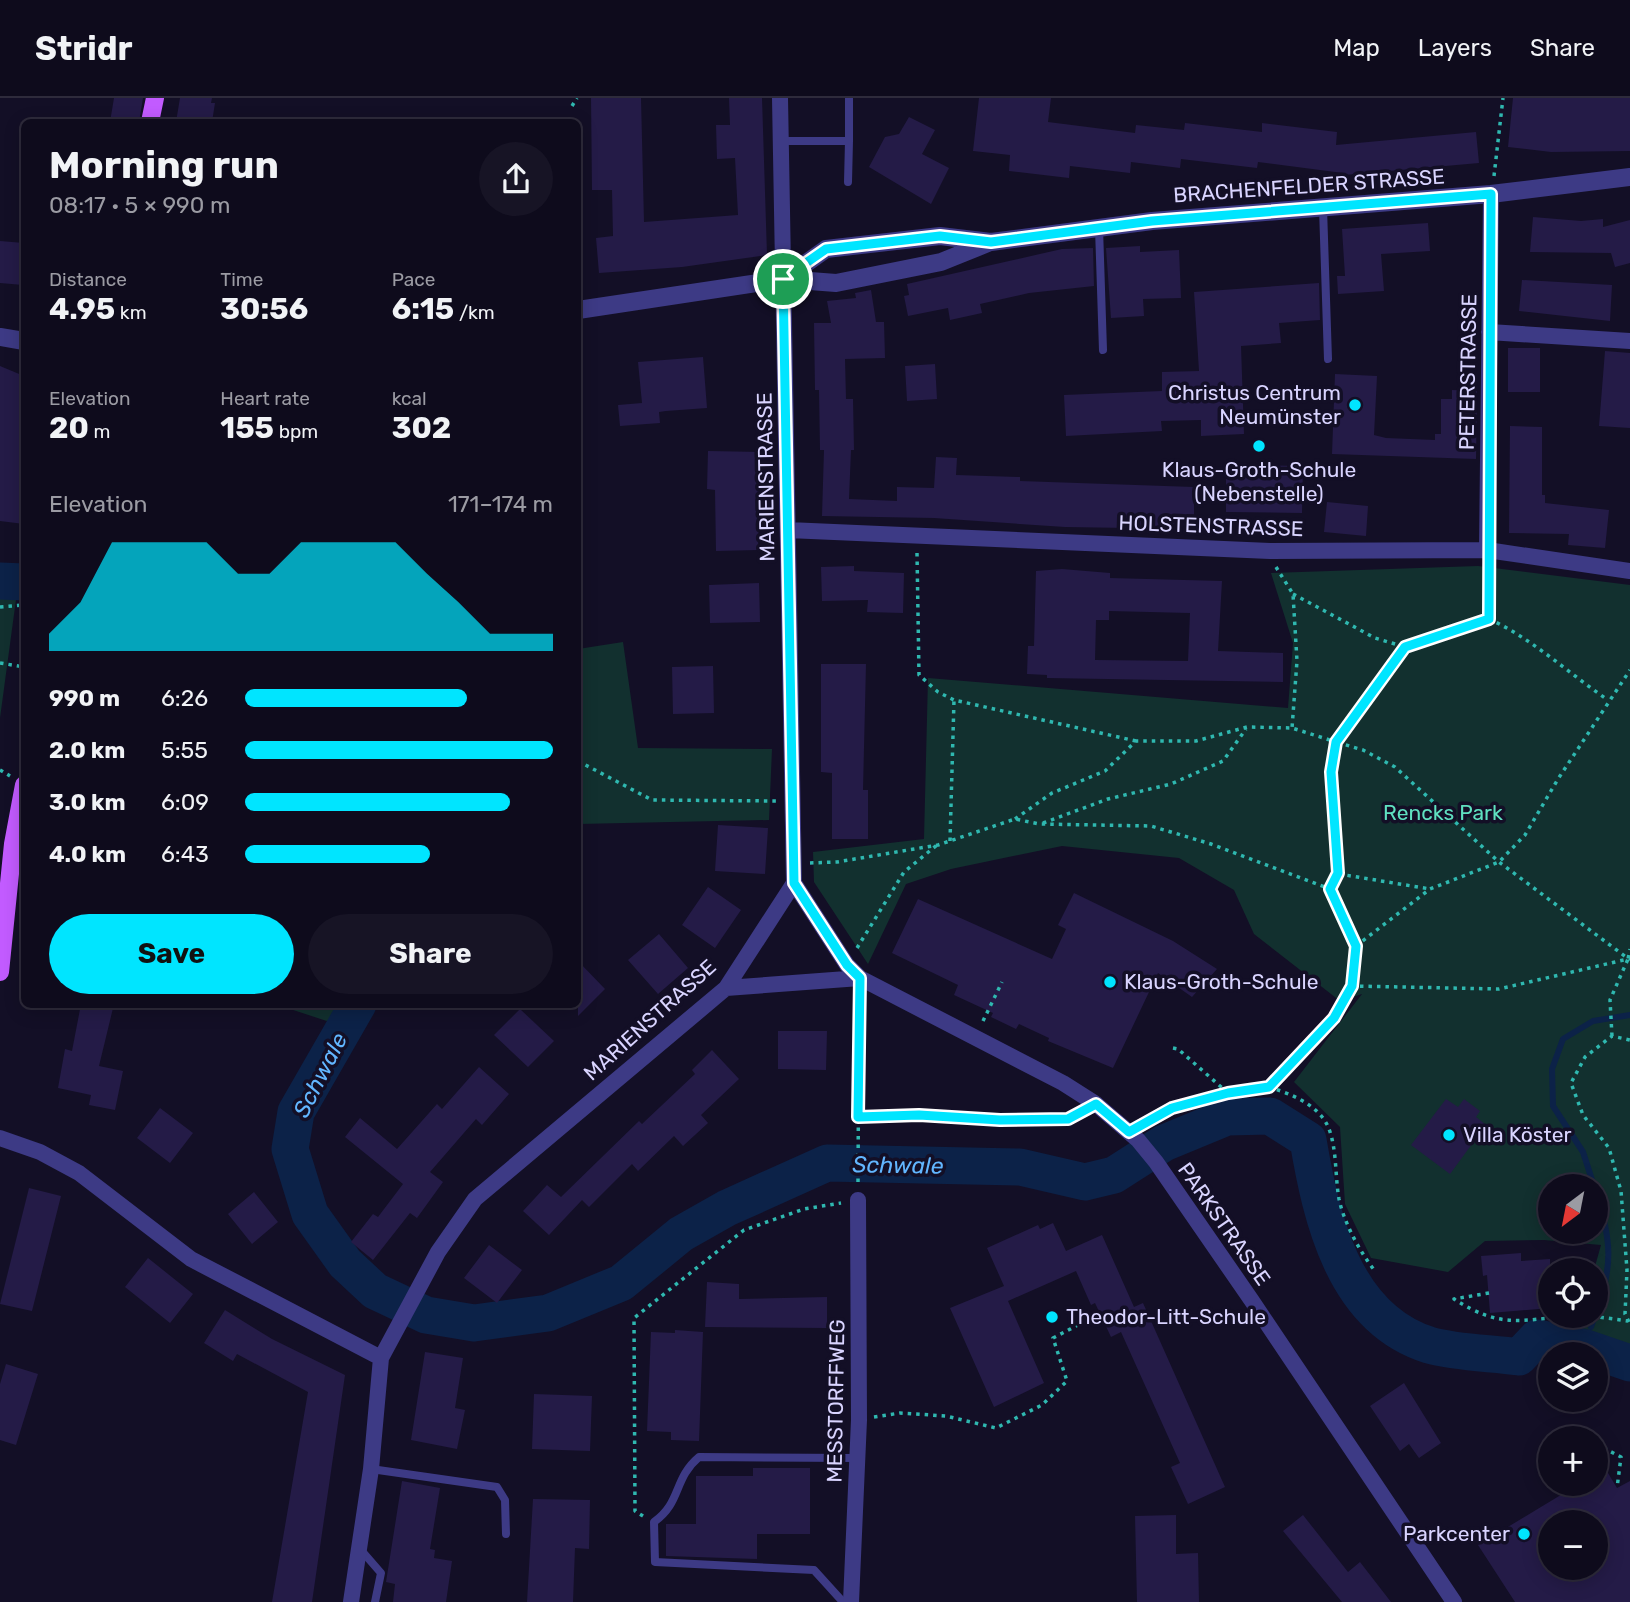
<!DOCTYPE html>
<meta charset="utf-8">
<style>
:root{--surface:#0e0b1c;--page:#171425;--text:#f1f3f6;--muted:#9b9ba3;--line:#2e2b3b;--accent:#00e5ff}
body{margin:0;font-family:Rubik,sans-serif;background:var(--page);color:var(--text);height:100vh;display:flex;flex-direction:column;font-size:26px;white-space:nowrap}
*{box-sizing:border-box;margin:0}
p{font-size:23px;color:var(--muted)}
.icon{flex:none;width:38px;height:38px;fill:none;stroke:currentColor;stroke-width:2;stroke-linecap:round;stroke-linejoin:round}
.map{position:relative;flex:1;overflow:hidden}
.panel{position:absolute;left:21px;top:21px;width:560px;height:889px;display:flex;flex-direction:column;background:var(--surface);border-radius:10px;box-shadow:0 4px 18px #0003,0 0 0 2px var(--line)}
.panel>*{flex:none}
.needle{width:46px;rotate:212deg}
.controls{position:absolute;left:1538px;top:1076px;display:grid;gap:14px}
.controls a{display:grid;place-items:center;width:70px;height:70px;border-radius:50%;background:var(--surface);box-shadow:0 4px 18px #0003,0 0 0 2px var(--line);font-size:35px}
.pin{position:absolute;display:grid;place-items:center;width:60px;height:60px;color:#fff;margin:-30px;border:4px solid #fff;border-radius:50%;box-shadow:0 2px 7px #0007}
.round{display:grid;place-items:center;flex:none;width:74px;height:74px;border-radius:37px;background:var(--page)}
.summary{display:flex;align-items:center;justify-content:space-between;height:119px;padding:0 28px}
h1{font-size:38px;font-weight:700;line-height:52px}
.figures{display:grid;grid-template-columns:repeat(3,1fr);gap:10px;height:119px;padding:7px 28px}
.figures div{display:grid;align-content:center}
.figures b{font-size:30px;font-weight:700}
.figures small{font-size:19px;font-weight:400}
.figures p{font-size:19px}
.chart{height:196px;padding:14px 28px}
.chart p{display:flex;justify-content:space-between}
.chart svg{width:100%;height:126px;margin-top:7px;fill:var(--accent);opacity:.7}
.primary-button{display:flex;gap:14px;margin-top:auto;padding:14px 28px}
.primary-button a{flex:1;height:80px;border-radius:42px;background:var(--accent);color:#111;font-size:28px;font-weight:700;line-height:80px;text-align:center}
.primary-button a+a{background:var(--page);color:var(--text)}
ul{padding:0 28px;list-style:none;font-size:23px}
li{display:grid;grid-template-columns:112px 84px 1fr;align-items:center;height:52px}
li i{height:18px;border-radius:9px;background:var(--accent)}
header{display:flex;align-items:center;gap:42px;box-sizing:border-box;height:98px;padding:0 35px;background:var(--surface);border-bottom:2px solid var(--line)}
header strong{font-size:33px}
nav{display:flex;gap:38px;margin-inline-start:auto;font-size:24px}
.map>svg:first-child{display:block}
</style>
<header>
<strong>Stridr</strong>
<nav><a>Map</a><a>Layers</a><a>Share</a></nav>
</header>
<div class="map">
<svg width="1630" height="1504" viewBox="0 0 1630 1504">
<rect width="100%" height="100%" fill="#130f26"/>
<path fill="#12302f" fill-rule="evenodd" d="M 0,468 L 20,472 L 0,620 Z
M 1478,468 L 1630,487 L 1630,1254 L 1577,1232 L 1581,1218 L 1596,1218 L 1594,1172 L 1601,1147 L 1544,1142 L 1485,1143 L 1448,1174 L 1371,1160 L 1345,1106 L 1340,1029 L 1294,984 L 1362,896 L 1340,903 L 1254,836 L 1234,792 L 1179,760 L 1062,748 L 951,771 L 906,786 L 868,866 L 814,784 L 813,754 L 924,741 L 928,580 L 1288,610 L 1293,545 L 1271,475 ZM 1550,1088 L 1596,1088 L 1596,1134 L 1550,1134 Z
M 623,544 L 638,650 L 772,651 L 769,722 L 578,726 L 578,551 Z
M 278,907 L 358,907 L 345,929 Z"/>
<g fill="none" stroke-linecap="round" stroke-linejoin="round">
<path stroke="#0c2248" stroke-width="6" d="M 1594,1088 L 1583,1054 L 1553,1008 L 1552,971 L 1563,941 L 1593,923 L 1630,917
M 1596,1095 C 1612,1143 1613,1168 1596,1215
M 1591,1229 L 1595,1218"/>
<path stroke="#0c2248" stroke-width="37" d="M 0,483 L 24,484
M 358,906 L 296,1014 L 290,1051 L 310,1116 L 345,1165 L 375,1193 L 426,1217 L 474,1225 L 548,1215 L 621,1185 L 681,1136 L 727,1110 L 827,1065 L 1020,1069 L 1085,1084 L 1114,1077 L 1164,1045 L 1227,1019 L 1270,1018 L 1308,1042 C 1321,1119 1343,1220 1429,1247 C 1457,1255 1491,1255 1519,1259 L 1537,1240 L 1586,1250 L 1630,1265"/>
</g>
<path fill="#241b47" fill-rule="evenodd" d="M 114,0 L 143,0 L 139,24 L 110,24 Z
M 180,0 L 212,0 L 211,5 L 215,5 L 212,24 L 176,24 Z
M 591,0 L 641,0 L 644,124 L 738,117 L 735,60 L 717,61 L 716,27 L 730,27 L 729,0 L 762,0 L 767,157 L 682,169 L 599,175 L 596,140 L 613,138 L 612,92 L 592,92 Z
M 979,0 L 1051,0 L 1048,24 L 1135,35 L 1136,27 L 1184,32 L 1185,25 L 1262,34 L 1262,25 L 1337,34 L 1336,47 L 1476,34 L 1479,65 L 1344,77 L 1343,75 L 1258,64 L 1257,70 L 1181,61 L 1180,70 L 1131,64 L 1130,75 L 1070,68 L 1069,80 L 1009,73 L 1010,57 L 973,53 Z
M 1513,0 L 1630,0 L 1630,53 L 1551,54 L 1508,49 Z
M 909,19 L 935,32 L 922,56 L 949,70 L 931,106 L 869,69 L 885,39 L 899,36 Z
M 1533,119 L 1581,123 L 1603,121 L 1603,129 L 1630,122 L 1630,165 L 1615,169 L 1611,155 L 1530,154 Z
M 1428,125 L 1430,153 L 1381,156 L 1384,193 L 1338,196 L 1337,178 L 1345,178 L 1342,131 Z
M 0,143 L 24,145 L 23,187 L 0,185 Z
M 1140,148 L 1140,154 L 1179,152 L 1181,200 L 1143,201 L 1144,218 L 1111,220 L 1106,150 Z
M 1093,150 L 1094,188 L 1029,195 L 980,206 L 982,215 L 950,222 L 948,210 L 908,218 L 904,198 L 909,197 L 907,186 L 1062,151 Z
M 1522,182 L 1612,187 L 1610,223 L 1519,213 Z
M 1319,185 L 1320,222 L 1279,225 L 1281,245 L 1241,248 L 1244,336 L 1201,338 L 1201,322 L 1161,323 L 1162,333 L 1066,338 L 1064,297 L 1162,293 L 1162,274 L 1199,273 L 1194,194 Z
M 871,192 L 876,224 L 884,224 L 885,260 L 845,261 L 846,301 L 853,301 L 854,352 L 851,352 L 849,401 L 897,403 L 897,389 L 934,390 L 936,359 L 957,360 L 956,377 L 1020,379 L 1020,383 L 1194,389 L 1194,431 L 1065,429 L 934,420 L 822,418 L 824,352 L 820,352 L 819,292 L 815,292 L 814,225 L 831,225 L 827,203 L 856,200 L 855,195 Z
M 1508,250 L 1540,250 L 1540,294 L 1508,294 Z
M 1605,253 L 1630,255 L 1630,330 L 1599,328 Z
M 703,259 L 707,310 L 666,313 L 659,314 L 660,325 L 620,328 L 618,307 L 642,305 L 638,264 Z
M 935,266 L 937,301 L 907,303 L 905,268 Z
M 0,268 L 24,278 L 24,426 L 0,423 Z
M 1335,276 L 1377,278 L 1374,337 L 1386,340 L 1435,342 L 1435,336 L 1441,336 L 1441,301 L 1452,301 L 1452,292 L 1477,293 L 1476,361 L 1332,356 Z
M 1510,328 L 1542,329 L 1542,397 L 1545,397 L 1545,405 L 1609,412 L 1605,450 L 1568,447 L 1569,436 L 1509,435 Z
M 708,353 L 761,354 L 758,452 L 716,453 L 715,392 L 707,391 Z
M 1226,367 L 1303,368 L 1302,415 L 1226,414 Z
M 1327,404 L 1368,408 L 1366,438 L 1324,434 Z
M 854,468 L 854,473 L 904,475 L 903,515 L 867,514 L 868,502 L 822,503 L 821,469 Z
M 1062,471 L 1110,475 L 1110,480 L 1222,483 L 1218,553 L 1283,555 L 1283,584 L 1047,580 L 1047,577 L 1027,576 L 1028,548 L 1034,548 L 1036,473 ZM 1109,513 L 1190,515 L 1188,563 L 1095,562 L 1096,522 L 1109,522 Z
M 759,485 L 760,524 L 710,525 L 709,487 Z
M 821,566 L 866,566 L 863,692 L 868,692 L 868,741 L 832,741 L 832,675 L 821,674 Z
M 713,568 L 714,615 L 673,616 L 672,569 Z
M 718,727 L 768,730 L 765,776 L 715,773 Z
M 708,789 L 741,812 L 715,850 L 682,827 Z
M 1074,795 L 1173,843 L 1217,871 L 1192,899 L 1158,875 L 1113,970 L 1048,943 L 1049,940 L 1019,926 L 1016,931 L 991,919 L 993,915 L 954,897 L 958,887 L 892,855 L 918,801 L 1052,861 L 1066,831 L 1058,827 Z
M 659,836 L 688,870 L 658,896 L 628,862 Z
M 578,863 L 605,891 L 578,918 Z
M 81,906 L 114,906 L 99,968 L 123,973 L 115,1012 L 89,1007 L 91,997 L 58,990 L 65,951 L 72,953 Z
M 520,911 L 554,943 L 528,969 L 494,937 Z
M 778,933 L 827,933 L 826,972 L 778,971 Z
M 712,952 L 739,981 L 701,1017 L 708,1025 L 683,1048 L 674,1038 L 638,1073 L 632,1066 L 589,1109 L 582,1102 L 549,1137 L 523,1113 L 547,1087 L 561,1099 L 639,1023 L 642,1026 L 695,976 L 692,972 Z
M 479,969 L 509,996 L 482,1027 L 476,1021 L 430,1074 L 443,1084 L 417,1120 L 410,1115 L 373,1162 L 351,1144 L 373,1116 L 378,1119 L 403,1086 L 345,1039 L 360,1020 L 397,1051 L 437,1006 L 442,1011 Z
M 1446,1001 L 1458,1009 L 1464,1001 L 1480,1013 L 1476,1019 L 1486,1027 L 1450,1076 L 1411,1047 Z
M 160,1010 L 193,1035 L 170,1065 L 137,1040 Z
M 29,1090 L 61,1098 L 32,1213 L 0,1206 Z
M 254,1094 L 278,1124 L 252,1146 L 228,1116 Z
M 1053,1125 L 1066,1153 L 1102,1137 L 1134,1209 L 1143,1205 L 1225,1389 L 1188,1406 L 1171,1369 L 1180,1365 L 1121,1234 L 1111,1239 L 1095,1205 L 1091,1207 L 1076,1173 L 1008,1203 L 1044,1285 L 994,1309 L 950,1210 L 1004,1188 L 987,1150 L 1038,1127 L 1040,1131 Z
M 489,1147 L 522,1172 L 497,1205 L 464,1180 Z
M 1521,1155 L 1521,1163 L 1550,1161 L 1550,1210 L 1490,1215 L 1487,1177 L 1483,1178 L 1481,1158 Z
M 148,1160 L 193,1196 L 170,1225 L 125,1189 Z
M 707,1184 L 739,1186 L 739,1201 L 827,1199 L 827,1230 L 705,1229 Z
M 225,1212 L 272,1241 L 345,1277 L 312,1504 L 272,1504 L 308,1294 L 237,1256 L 233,1263 L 204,1245 Z
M 675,1232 L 703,1234 L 699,1343 L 671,1342 L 671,1334 L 647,1333 L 651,1234 L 675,1235 Z
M 425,1254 L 463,1260 L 455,1310 L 465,1312 L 457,1351 L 411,1342 Z
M 6,1266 L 38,1276 L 16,1347 L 0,1342 L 0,1286 Z
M 1404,1285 L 1441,1345 L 1419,1360 L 1409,1346 L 1400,1353 L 1370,1308 Z
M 534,1296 L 592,1298 L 590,1353 L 532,1351 Z
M 1596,1355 L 1617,1390 L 1630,1383 L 1630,1504 L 1515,1504 L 1478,1447 L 1579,1386 L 1596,1386 ZM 1550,1424 L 1596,1424 L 1596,1470 L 1550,1470 Z
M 753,1370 L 810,1370 L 810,1436 L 757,1436 L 757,1461 L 666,1458 L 666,1426 L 696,1426 L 696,1378 L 753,1378 Z
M 402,1383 L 440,1390 L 430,1451 L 435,1452 L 434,1460 L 452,1463 L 446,1504 L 393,1504 L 395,1486 L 386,1484 Z
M 533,1401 L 590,1402 L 589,1451 L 575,1450 L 573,1504 L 527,1504 Z
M 1176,1417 L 1176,1456 L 1198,1455 L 1199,1504 L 1137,1504 L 1135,1418 Z
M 1303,1417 L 1348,1474 L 1360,1464 L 1391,1504 L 1342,1504 L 1283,1433 Z"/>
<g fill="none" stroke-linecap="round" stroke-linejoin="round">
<path stroke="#2fb8b0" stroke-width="3.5" stroke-dasharray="3.5 5" stroke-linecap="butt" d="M 572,8 L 577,0
M 1494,78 L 1503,0
M 917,455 L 919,577 L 938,594 L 954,602 L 1136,643
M 1276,469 L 1293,496 L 1297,563 L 1292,630
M 1293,496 L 1375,540 L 1405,549
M 0,509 L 24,507
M 1489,521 C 1533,541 1568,575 1608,602
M 0,565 L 24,569
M 578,663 L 652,702 L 776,703
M 0,672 L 10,678
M 1015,721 L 1052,695 L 1105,673 L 1136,643 L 1196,643 L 1247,629 L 1292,630 L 1336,644 L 1405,549 L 1489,521 L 1489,470
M 1043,725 L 1108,701 L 1171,686 L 1223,663 L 1246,631
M 950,743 L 954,602
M 810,765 L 837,764 L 938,747 L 1015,721 L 1039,726 L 1151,728 L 1211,746 L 1330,791 L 1338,776 L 1331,674 L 1336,644 L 1363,652 L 1395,669 L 1499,764 L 1630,862
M 1339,776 L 1430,791
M 1330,791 L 1356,848 L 1352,888
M 1356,848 L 1430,791 L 1499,764 L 1525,737 L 1558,681 L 1630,572
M 857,850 L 904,774 L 937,747
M 983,923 L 1002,884
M 1612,938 L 1610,902 L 1628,861
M 1173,950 L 1178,951 L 1228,995
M 1269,989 C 1291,996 1320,1007 1329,1031 C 1337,1052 1335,1079 1339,1101 C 1344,1125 1360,1154 1375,1173
M 858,1019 C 879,1019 901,1016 923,1017 C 960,1019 1048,1032 1079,1015
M 1143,1026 L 1172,1010 L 1228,995 L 1269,989 L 1334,920 L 1352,888 L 1499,891 L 1628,861 L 1630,851
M 858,1084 L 859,899
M 1489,1195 L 1454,1201 C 1501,1231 1519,1222 1571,1218
M 1592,1218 L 1628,1223
M 1629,1224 L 1625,1216 L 1627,1172 L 1621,1093 L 1609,1050 L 1583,1017 L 1571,985 L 1585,959 L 1612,938 L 1630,942
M 874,1319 L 900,1315 L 946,1318 L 996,1330 L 1042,1307 L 1067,1283 L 1053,1240 L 1099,1216
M 1596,1346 L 1621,1359 L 1617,1390
M 643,1418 L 635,1413 L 634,1220 L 744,1132 L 804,1111 L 841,1105"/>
<path stroke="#3d3a85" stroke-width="8" d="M 781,43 L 849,43 L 849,0
M 848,84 L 849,43
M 1323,110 L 1328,261
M 1099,130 L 1103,252
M 371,1371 L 497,1389 L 505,1402 L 506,1436
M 361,1452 L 381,1475 L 375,1504
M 843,1504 L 814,1472 L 655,1464 L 654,1424 C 682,1404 673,1381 699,1359 L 856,1360"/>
<path stroke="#3d3a85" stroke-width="16" d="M 1489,234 L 1630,243
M 788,432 L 1270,453 L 1487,452 L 1630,473
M 1487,452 L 1491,96
M 860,880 L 1063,985 L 1096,1006 L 1138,1042 L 1156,1064 L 1252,1203 L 1454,1504
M 726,890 L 860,880 L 847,867 L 794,785
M 0,1040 L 40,1054 L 79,1075 L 191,1161 L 381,1260
M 351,1504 L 371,1371 L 381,1260 L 438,1154 L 475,1101 L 726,890 L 794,785 L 780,0
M 851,1504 L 859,1322 L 858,1102"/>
<path stroke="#3d3a85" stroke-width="18" d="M 784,181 L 826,151 L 940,138 L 991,144 L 1152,123 L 1491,96 L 1630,79
M 578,212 L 784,181 L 836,185 L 941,164 L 988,145
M 0,239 L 24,243"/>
<path stroke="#c25bff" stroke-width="18" d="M 150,24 L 155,0
M 0,874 L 13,746 L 24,687"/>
</g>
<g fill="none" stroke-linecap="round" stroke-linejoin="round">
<defs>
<path id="route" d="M 1491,96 L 1489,521 L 1405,549 L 1336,644 L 1331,674 L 1338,775 L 1330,791 L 1356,848 L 1352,888 L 1334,920 L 1269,989 L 1228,995 L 1172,1010 L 1129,1034 L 1096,1006 L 1068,1021 L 1000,1022 L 919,1017 L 858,1019 L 860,880 L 847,867 L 794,785 L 783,181 L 826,151 L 940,138 L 991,144 L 1152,123 Z"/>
</defs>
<use href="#route" stroke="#fff" stroke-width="14"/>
<use href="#route" stroke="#00e5ff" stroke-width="9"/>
</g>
<g fill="#00e5ff" stroke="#130f26" stroke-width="2.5">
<circle cx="1355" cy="307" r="7"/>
<circle cx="1259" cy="348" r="7"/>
<circle cx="1110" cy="884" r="7"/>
<circle cx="1449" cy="1037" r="7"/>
<circle cx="1052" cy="1219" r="7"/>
<circle cx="1524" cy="1436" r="7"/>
</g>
<g text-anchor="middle" stroke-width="7" stroke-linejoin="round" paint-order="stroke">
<g font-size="21" fill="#d9d4ff" stroke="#130f26">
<text transform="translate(1309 88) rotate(-4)" y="7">BRACHENFELDER STRASSE</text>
<text transform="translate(1468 274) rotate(-89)" y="7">PETERSTRASSE</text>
<text transform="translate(766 379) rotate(-91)" y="7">MARIENSTRASSE</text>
<text transform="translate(1211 428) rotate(2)" y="7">HOLSTENSTRASSE</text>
<text transform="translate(650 922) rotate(-42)" y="7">MARIENSTRASSE</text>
<text transform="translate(1224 1126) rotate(55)" y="7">PARKSTRASSE</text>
<text transform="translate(836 1303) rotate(-89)" y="7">MESSTORFFWEG</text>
</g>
<g font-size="21" fill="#d9d4ff" stroke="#130f26" text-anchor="start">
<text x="1341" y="302" text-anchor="end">Christus Centrum<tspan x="1341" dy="24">Neumünster</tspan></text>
<text x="1259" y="379" text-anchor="middle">Klaus-Groth-Schule<tspan x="1259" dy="24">(Nebenstelle)</tspan></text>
<text x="1124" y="891">Klaus-Groth-Schule</text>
<text x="1463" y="1044">Villa Köster</text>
<text x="1066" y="1226">Theodor-Litt-Schule</text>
<text x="1510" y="1443" text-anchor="end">Parkcenter</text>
</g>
<g font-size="21" fill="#5fe0c0" stroke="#130f26">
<text x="1443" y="722">Rencks Park</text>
</g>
<g font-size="23" font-style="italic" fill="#62b6ff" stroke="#130f26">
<text transform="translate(320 977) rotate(-63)" y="8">Schwale</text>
<text transform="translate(898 1067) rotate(1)" y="8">Schwale</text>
</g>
</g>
</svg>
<div class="controls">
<a><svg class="needle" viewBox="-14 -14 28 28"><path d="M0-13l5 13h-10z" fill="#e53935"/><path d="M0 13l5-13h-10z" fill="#9b9ba3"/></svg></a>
<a><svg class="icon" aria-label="locate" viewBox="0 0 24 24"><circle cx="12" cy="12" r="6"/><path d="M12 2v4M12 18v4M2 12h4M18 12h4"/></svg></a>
<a><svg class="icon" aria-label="layers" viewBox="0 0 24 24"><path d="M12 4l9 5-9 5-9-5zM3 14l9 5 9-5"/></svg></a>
<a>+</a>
<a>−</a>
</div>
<div class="pin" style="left:783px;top:181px;background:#1e9e55"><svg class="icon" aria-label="arrive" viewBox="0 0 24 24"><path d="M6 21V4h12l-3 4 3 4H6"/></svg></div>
<section class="panel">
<div class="summary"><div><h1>Morning run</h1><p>08:17 · 5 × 990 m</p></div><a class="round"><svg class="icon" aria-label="share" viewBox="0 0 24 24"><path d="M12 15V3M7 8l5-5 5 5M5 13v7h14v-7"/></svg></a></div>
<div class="figures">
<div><p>Distance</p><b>4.95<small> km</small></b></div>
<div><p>Time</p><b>30:56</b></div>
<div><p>Pace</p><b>6:15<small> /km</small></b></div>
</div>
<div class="figures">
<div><p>Elevation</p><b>20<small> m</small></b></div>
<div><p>Heart rate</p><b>155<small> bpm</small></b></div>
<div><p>kcal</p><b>302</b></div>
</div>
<div class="chart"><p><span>Elevation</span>171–174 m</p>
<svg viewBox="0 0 160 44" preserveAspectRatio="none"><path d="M0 44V38L10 27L20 6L30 6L40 6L50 6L60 17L70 17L80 6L90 6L100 6L110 6L120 17L130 27L140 38L150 38L160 38V44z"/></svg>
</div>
<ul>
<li><b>990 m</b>6:26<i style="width:72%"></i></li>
<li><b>2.0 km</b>5:55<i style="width:100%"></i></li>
<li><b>3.0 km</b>6:09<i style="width:86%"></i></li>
<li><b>4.0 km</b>6:43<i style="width:60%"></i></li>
</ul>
<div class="primary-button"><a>Save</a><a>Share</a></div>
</section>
</div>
